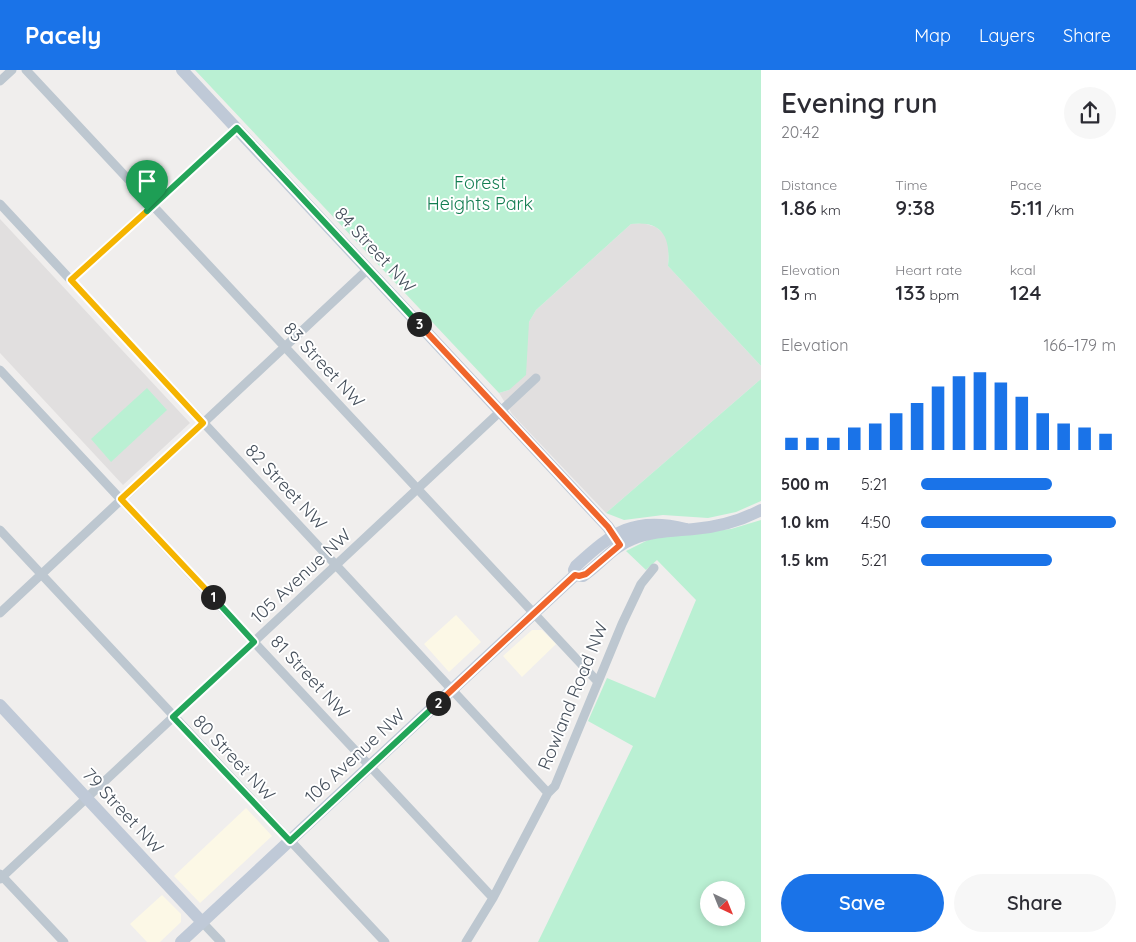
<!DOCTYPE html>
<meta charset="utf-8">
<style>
:root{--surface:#fff;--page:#f7f7f7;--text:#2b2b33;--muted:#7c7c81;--accent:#1a73e8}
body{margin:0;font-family:Quicksand,sans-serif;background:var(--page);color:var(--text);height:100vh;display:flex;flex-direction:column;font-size:19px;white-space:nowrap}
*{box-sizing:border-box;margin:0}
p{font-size:16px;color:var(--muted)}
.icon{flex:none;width:28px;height:28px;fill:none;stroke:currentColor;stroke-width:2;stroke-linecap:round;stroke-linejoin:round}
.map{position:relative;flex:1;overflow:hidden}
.side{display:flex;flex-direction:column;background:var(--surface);width:375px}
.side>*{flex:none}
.needle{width:32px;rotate:137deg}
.tools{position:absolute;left:700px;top:811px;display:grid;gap:10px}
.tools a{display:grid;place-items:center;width:45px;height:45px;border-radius:50%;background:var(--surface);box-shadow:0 2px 8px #0003;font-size:25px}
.pin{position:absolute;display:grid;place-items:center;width:42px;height:42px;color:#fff;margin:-51px -21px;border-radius:50% 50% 50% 0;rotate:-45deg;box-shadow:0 0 5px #0007}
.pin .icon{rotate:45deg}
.km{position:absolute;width:25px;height:25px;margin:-12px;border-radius:50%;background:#222;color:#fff;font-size:14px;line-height:25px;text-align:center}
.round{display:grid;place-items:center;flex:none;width:52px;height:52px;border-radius:26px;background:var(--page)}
.overview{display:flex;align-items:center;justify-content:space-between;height:85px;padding:0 20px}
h1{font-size:28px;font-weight:600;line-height:38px}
.metrics{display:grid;grid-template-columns:repeat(3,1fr);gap:8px;height:85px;padding:5px 20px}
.metrics div{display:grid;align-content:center}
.metrics b{font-size:21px;font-weight:600}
.metrics small{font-size:14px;font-weight:400}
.metrics p{font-size:14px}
.chart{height:140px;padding:10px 20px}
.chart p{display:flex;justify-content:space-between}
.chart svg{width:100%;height:90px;margin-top:5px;stroke:var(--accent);stroke-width:6}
.cta{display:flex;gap:10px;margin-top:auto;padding:10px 20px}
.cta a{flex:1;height:58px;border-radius:30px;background:var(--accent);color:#fff;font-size:20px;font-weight:600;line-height:58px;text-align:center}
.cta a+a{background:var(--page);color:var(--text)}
ul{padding:0 20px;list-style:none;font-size:16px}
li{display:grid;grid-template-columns:80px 60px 1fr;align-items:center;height:38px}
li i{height:12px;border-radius:6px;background:var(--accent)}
header{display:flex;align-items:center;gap:30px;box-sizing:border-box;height:70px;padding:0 25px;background:var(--accent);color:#fff}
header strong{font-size:24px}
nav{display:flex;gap:28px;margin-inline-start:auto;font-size:18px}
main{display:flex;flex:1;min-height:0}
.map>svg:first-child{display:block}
</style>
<header>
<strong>Pacely</strong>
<nav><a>Map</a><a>Layers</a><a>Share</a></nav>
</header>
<main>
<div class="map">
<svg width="761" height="872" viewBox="0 0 761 872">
<rect width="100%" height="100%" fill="#f0eeed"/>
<path fill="#fcf8e6" d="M 456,545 L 481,572 L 449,602 L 424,574 Z
M 532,560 L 542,560 L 556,574 L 522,607 L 503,586 Z
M 246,738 L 272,766 L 200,833 L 174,806 Z
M 162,825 L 181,844 L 181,852 L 160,872 L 147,872 L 130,854 Z"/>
<path fill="#e1dfdf" d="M 0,149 L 190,353 L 123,415 L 0,283 Z
M 643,153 L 656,157 L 666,166 L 669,177 L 668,196 L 761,296 L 761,309 L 606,443 L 512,344 L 499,323 L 509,320 L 529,252 L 536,240 L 631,154 Z"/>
<path fill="#baf0d3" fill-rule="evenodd" d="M 195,0 L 761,0 L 761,296 L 668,196 C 671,167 662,150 631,154 L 536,240 L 529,252 L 526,305 L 509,320 L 499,323 Z
M 761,309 L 761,431 L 736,442 L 708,448 L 663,445 L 624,450 L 606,443 Z
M 147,318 L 167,340 L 111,392 L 91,369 Z
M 761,450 L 761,872 L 538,872 L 633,676 L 588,651 L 607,608 L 655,628 L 696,530 L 657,490 L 646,500 L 626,481 L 648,470 L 659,467 L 731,459 ZM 709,820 L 736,820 L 736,848 L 709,848 Z"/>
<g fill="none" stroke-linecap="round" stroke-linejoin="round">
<path stroke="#bdc7d0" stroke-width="9" d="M 26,0 L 598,612
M 0,11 L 12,0
M 0,134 L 548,723
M 71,210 L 237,58
M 0,300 L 493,828
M 0,460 L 385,872
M 0,543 L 368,199
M 0,804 L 64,872
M 0,809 L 536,308
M 202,852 L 221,872
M 466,872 L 493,828 L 548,723 L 555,716 L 622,554 L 641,514 L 654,498"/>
<path stroke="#bfc9d7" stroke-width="12" d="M 182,0 L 608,457 L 620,475
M 575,505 L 583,506 C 601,494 612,477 633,469 C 652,461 674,461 694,459 C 717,457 740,451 761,440
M 0,635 L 202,852
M 181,872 L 575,505 L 574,500 L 576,496 C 613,462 634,446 686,459"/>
</g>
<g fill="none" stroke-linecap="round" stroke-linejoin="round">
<defs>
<path id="split-1" d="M 147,141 L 71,210 L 203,353 L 121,429 L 213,527"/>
<path id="split-2" d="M 213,527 L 254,572 L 173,647 L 290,771 L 438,633"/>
<path id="split-3" d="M 419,254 L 608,457 L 620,475 L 586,504 L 579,506 L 575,505 L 438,633"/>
<path id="split-4" d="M 147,141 L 237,58 L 419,254"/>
</defs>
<use href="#split-1" stroke="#fff" stroke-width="10"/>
<use href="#split-2" stroke="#fff" stroke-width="10"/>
<use href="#split-3" stroke="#fff" stroke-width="10"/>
<use href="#split-4" stroke="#fff" stroke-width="10"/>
<use href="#split-1" stroke="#f5b400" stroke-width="6"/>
<use href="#split-2" stroke="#22a559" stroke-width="6"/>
<use href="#split-3" stroke="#f0652b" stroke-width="6"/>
<use href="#split-4" stroke="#22a559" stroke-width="6"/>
</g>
<g text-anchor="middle" stroke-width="4" stroke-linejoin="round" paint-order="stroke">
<g font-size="18" fill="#147e52" stroke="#fff">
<text x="480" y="119">Forest<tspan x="480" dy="21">Heights Park</tspan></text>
</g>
<g font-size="18" fill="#454f5b" stroke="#fff">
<text transform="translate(375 180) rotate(47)" y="6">84 Street NW</text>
<text transform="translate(324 295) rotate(47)" y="6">83 Street NW</text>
<text transform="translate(286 417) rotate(47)" y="6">82 Street NW</text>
<text transform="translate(301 506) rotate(-43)" y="6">105 Avenue NW</text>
<text transform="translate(310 607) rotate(47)" y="6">81 Street NW</text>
<text transform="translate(573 626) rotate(-68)" y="6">Rowland Road NW</text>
<text transform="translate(355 686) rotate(-43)" y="6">106 Avenue NW</text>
<text transform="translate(234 688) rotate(47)" y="6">80 Street NW</text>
<text transform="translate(123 741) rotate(47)" y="6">79 Street NW</text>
</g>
</g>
</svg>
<div class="tools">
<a><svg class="needle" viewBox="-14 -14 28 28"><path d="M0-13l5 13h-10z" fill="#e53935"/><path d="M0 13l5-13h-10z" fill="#7c7c81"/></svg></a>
</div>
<div class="pin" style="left:147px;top:141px;background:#1e9e55"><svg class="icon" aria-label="arrive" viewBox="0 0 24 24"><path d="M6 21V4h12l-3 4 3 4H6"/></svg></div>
<b class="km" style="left:213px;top:527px">1</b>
<b class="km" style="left:438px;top:633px">2</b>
<b class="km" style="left:419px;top:254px">3</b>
</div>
<section class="side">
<div class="overview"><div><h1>Evening run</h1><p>20:42</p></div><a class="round"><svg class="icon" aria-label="share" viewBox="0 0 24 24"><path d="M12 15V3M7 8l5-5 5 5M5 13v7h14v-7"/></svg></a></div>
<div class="metrics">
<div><p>Distance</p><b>1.86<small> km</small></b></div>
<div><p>Time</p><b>9:38</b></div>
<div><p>Pace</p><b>5:11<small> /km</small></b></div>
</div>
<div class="metrics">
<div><p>Elevation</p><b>13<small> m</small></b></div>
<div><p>Heart rate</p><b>133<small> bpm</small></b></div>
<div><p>kcal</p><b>124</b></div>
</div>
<div class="chart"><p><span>Elevation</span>166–179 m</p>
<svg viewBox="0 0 160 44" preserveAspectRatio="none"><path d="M5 44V38M15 44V38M25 44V38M35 44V33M45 44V31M55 44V26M65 44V21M75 44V13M85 44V8M95 44V6M105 44V11M115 44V18M125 44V26M135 44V31M145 44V33M155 44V36"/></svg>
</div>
<ul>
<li><b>500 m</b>5:21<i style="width:67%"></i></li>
<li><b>1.0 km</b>4:50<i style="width:100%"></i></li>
<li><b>1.5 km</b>5:21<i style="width:67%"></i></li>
</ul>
<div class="cta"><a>Save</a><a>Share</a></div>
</section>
</main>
